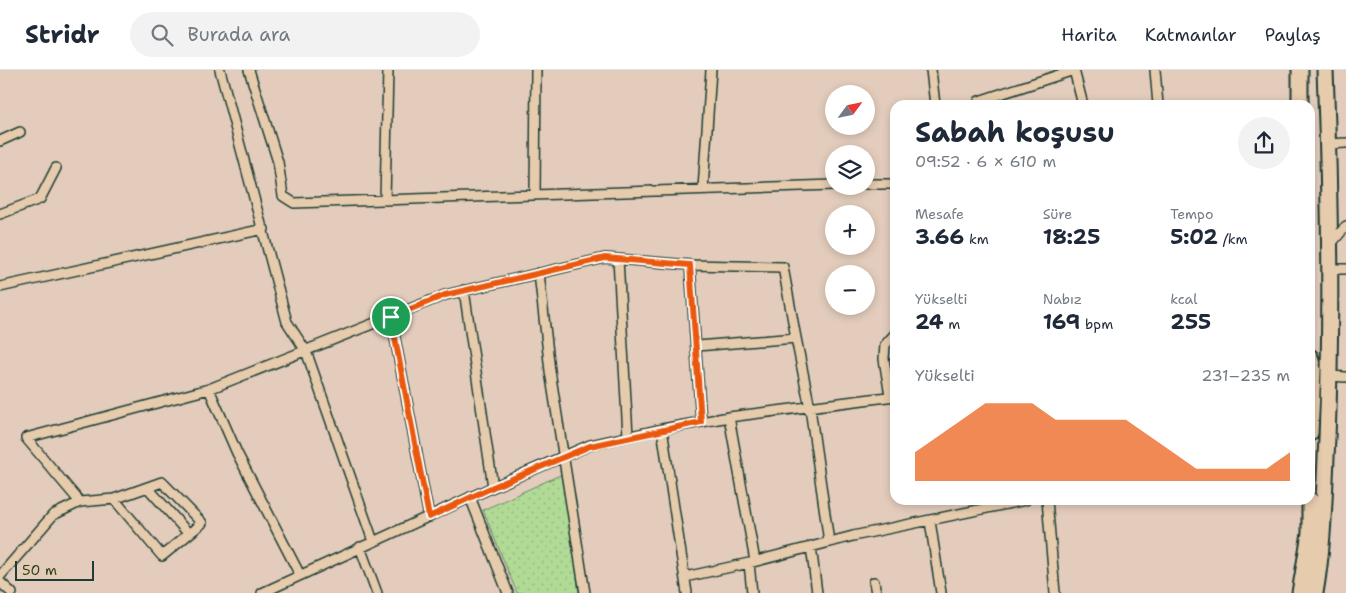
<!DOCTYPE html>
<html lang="tr">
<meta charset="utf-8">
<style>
:root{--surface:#fff;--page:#f2f2f3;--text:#1f2937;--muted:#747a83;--line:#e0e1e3;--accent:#ea580c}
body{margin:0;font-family:"Shantell Sans",sans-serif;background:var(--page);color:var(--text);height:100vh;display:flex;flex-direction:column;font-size:19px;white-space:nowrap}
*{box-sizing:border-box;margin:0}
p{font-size:16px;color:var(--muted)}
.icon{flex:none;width:28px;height:28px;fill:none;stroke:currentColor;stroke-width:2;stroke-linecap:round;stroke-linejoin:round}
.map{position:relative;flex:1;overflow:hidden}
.side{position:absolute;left:890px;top:30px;width:425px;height:405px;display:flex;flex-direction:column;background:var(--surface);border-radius:15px;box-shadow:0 2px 8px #0003}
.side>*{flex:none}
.needle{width:32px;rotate:57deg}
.tools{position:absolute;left:825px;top:15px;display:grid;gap:10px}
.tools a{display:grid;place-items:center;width:50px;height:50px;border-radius:50%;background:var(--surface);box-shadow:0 2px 8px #0003;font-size:25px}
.scale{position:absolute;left:15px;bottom:12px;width:79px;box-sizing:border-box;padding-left:5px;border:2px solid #1f3d34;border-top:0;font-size:14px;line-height:18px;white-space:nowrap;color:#1f3d34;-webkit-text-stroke:4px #e6cbad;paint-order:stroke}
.pin{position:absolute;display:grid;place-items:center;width:42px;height:42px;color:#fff;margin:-21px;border:2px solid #fff;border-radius:50%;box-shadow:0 1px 5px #0007}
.round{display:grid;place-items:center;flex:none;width:52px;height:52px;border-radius:26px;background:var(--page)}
.headline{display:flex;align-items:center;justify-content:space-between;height:85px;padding:0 25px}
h1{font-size:28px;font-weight:700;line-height:38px}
.metrics{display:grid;grid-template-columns:repeat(3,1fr);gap:8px;height:85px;padding:5px 25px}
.metrics div{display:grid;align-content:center}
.metrics b{font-size:21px;font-weight:700}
.metrics small{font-size:14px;font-weight:400}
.metrics p{font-size:14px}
.chart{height:140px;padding:10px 25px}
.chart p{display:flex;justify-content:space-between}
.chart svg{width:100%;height:90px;margin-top:5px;fill:var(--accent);opacity:.7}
header{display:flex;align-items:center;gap:30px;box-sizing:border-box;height:70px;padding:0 25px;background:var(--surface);border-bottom:1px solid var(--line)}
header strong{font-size:24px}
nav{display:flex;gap:28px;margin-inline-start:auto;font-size:18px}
.search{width:350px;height:45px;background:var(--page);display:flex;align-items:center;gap:12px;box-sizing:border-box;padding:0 18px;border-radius:28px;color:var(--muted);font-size:19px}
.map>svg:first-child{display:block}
</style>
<header>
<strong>Stridr</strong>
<div class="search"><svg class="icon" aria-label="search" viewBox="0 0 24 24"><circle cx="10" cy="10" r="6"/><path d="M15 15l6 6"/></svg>Burada ara</div>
<nav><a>Harita</a><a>Katmanlar</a><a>Paylaş</a></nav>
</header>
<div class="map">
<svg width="1346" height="523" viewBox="0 0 1346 523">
<defs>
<pattern id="grass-dots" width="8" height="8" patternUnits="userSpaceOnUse" patternTransform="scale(1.25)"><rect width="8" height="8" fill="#b1da96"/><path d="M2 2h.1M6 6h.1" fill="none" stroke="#98bc82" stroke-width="1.8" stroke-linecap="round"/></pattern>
</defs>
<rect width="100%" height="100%" fill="#e3ccbc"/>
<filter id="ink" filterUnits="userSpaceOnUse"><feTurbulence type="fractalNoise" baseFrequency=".02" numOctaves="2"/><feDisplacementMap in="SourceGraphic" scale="10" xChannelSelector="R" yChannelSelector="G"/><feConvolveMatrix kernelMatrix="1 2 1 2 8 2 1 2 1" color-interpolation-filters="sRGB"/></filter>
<g filter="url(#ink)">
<path fill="url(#grass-dots)" stroke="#688c65" d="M 560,405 L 563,408 L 579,523 L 517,523 L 483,440 Z"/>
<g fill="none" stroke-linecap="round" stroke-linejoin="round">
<defs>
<path id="street" d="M 220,0 L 287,252 L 306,281 L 373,471
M 249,0 L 278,92 L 283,126 L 294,133 L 834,115
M 931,0 L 935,35
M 1074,0 L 1083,35
M 1155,0 L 1158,35
M 980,35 L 979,31 L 1074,0
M 0,71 L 20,62
M 1328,74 L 1346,73
M 866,114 L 895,114
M 703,119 L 711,0
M 535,125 L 536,0
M 385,130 L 388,0
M 0,144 L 40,129 L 56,98
M 1330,175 L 1346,156
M 618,189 L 628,366
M 690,195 L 783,197 L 796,268
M 1331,199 L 1346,199
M 539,203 L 550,301 L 585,523
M 0,217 L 264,159
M 464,220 L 493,417
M 391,247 L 429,447
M 697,276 L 796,268 L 810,338 L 829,472
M 1329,306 L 1346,307
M 890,326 L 884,289 L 885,275 L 895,264
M 729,347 L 755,491
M 662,359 L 687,523
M 148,418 L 188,463
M 470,427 L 508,523
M 1047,430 L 1055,523
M 80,432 L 26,368 L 209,319
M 930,451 L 941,523
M 811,476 L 817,523
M 360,477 L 377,523
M 749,493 L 752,523
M 300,505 L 237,383 L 209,319 L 445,225 L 605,188 L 690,195 L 701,352
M 0,506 L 53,445 L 80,432 L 114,429 L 162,412 L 202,453 L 162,486 L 114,429
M 685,507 L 749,493 L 853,466 L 1026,430
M 0,512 L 12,523
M 874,512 L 876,523
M 262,523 L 493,417 L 590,375 L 662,359 L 729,347 L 895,326"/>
<path id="primary" d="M 1300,35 L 1300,0
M 1310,287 L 1313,299 L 1310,363
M 1300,523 L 1310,463 L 1310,430
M 1315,523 C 1324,471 1324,420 1327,368 C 1332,245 1330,123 1325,0"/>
</defs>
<use href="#street" stroke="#1f3d34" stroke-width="12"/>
<use href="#primary" stroke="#1f3d34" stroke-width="19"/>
<use href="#street" stroke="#e6cbad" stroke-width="9"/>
<use href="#primary" stroke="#e6cbad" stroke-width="15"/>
</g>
</g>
<g fill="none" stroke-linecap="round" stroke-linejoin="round" filter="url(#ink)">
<defs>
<path id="route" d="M 605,188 L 690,195 L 701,352 L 590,376 L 493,417 L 429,447 L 391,247 L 445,225 Z"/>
</defs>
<use href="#route" stroke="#fff" stroke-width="10"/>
<use href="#route" stroke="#ea580c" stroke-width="6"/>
</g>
</svg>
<div class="tools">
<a><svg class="needle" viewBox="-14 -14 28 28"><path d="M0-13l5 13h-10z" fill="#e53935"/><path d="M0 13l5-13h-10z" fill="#747a83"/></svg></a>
<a><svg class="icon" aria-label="layers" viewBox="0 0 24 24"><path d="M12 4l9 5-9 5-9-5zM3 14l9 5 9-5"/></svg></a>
<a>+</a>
<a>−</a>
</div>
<div class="scale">50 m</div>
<div class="pin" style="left:391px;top:247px;background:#1e9e55"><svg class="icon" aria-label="arrive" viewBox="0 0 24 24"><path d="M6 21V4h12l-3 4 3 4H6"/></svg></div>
<section class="side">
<div class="headline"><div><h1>Sabah koşusu</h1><p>09:52 · 6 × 610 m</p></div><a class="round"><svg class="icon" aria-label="share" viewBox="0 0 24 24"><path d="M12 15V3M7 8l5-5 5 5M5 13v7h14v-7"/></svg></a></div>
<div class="metrics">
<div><p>Mesafe</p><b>3.66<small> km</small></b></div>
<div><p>Süre</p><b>18:25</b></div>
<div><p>Tempo</p><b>5:02<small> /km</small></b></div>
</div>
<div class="metrics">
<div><p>Yükselti</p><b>24<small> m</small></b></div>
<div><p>Nabız</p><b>169<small> bpm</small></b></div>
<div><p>kcal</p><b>255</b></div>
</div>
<div class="chart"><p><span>Yükselti</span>231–235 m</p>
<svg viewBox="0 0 160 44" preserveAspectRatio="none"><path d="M0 44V30L10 22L20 14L30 6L40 6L50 6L60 14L70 14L80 14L90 14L100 22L110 30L120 38L130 38L140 38L150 38L160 30V44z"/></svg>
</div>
</section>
</div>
